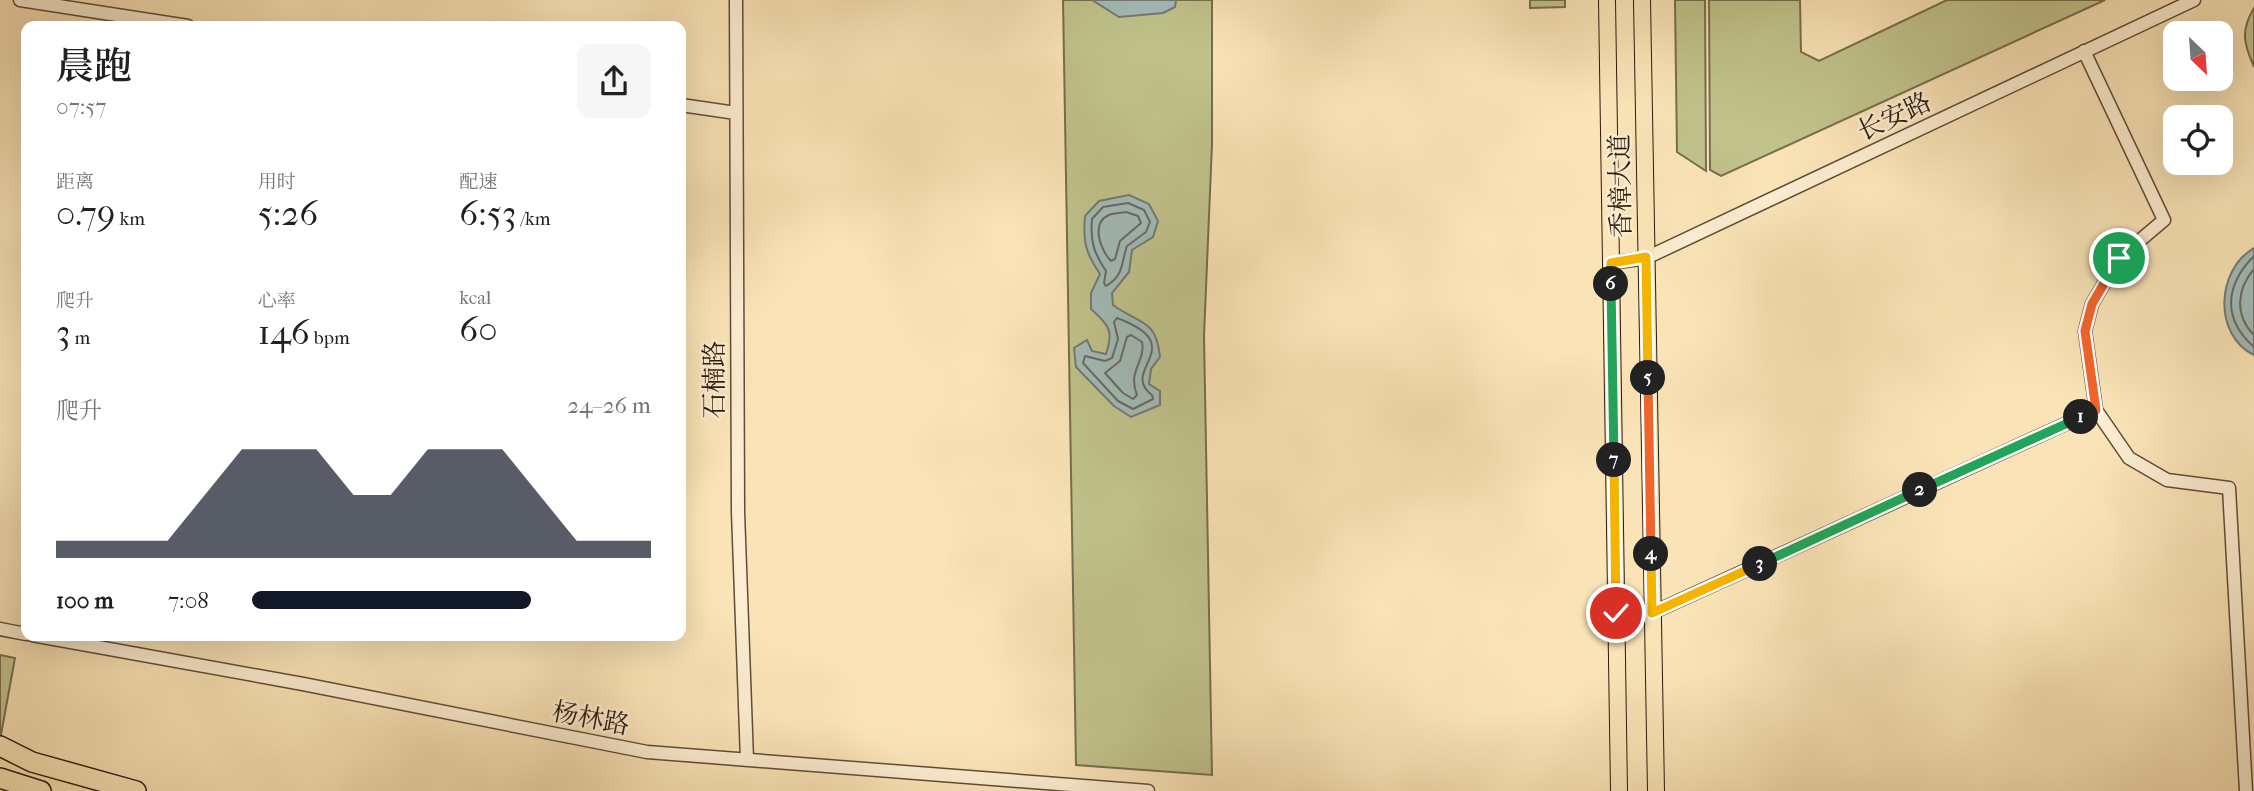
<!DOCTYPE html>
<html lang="zh">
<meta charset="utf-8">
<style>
:root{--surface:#fff;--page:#f6f6f6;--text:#202124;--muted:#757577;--accent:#111827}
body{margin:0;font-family:"IM FELL French Canon","Noto Serif SC",serif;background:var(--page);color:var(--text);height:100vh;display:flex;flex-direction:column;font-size:26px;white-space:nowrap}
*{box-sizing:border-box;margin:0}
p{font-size:23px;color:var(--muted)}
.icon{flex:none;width:38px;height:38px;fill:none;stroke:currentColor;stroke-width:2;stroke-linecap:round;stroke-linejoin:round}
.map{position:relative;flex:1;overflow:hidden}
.details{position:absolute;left:21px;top:21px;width:665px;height:620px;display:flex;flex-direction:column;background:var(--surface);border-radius:14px;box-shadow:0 7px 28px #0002}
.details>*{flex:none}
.needle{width:46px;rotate:155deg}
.fabs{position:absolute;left:2163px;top:21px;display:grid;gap:14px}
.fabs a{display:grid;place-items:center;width:70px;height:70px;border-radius:14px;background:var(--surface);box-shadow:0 7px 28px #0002;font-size:35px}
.pin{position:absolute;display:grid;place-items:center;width:60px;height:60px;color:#fff;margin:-30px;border:4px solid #fff;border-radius:50%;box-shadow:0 2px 7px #0007}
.km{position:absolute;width:35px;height:35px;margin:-18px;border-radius:50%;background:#222;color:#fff;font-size:19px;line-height:35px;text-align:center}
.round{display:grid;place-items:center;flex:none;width:74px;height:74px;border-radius:14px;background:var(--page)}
.summary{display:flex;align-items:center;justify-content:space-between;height:119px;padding:0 35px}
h1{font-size:38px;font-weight:600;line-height:52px}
.stats{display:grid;grid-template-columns:repeat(3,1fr);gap:10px;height:119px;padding:7px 35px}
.stats div{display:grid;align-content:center}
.stats b{font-size:35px;font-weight:600}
.stats small{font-size:19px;font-weight:400}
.stats p{font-size:19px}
.chart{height:196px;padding:14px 35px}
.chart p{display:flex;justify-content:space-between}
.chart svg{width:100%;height:126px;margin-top:7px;fill:var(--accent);opacity:.7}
ul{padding:0 35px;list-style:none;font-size:23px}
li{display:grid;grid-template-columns:112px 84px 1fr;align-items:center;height:52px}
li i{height:18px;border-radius:9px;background:var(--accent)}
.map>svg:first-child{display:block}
</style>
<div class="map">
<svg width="2254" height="791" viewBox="0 0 2254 791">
<rect width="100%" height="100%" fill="#fae4b7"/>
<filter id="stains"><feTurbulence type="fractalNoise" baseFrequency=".00286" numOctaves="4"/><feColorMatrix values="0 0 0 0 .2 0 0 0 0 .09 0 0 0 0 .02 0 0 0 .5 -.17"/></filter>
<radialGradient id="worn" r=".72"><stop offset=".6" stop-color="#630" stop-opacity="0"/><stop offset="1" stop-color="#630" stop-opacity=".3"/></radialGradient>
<path fill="#c1c38c" stroke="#776e4c" stroke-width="2" d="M 1063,0 L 1212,0 L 1212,144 L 1204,336 L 1212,775 L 1076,765 Z
M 1530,0 L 1565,0 L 1565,7 L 1530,8 Z
M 1675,0 L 1705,0 L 1706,171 L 1677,152 Z
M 1709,0 L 1800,0 L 1801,52 L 1819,61 L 1947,0 L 2105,0 L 1721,176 L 1710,170 Z
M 2254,8 L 2254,67 C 2244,44 2240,31 2254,8 Z
M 0,655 L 15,658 L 0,740 Z"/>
<path fill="#a2bcb9" stroke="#737b74" stroke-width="2" d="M 1092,0 L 1176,0 L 1175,7 L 1163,13 L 1119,17 Z
M 1129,195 L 1149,204 L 1158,221 L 1153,237 L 1132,250 L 1129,272 L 1112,293 L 1113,305 C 1140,325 1156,318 1160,357 L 1151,369 L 1149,384 L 1160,391 L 1160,405 L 1131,417 L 1114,406 L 1076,367 L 1074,348 L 1087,340 L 1092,351 L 1106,354 C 1114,331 1109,325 1091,309 L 1091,293 L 1100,274 C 1085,252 1083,242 1085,216 L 1099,201 Z
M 2254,248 L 2254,355 C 2213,335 2216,270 2254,248 Z"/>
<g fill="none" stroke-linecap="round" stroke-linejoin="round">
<path stroke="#686b63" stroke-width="2" d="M 1128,203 L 1144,210 L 1150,222 L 1146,232 L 1127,246 C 1121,263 1124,276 1106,286 L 1104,283 L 1106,271 C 1094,253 1090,242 1092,219 L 1103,207 Z
M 1126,212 L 1138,216 L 1141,223 L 1120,241 L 1115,259 L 1111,261 C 1101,251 1090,223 1109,215 C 1114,213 1121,213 1126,212 Z
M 2254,256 C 2225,285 2222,319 2254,347
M 2254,269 C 2237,289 2234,315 2254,335
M 1117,318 C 1192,346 1118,370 1152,395 L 1153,399 L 1133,409 L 1118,401 L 1083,363 L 1085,356 L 1105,361 L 1112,358 L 1118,339 L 1114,322 Z
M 1131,335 L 1142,342 C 1146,361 1127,371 1137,395 L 1133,399 L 1123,393 L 1105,373 L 1120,361 L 1127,337 Z"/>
<defs>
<path id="minor" d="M 20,0 L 188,26
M 736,0 L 738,512 L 747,760
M 2084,51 L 2164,220 L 2119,258 L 2092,304 L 2085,331 L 2096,410 L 2129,458 L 2167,480 L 2229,488 L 2246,791
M 681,105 L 736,113
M 1611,263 L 1646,258 L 2194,0
M 1652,613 L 2096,410
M 0,629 L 26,634
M 32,635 L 303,684 L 647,752 L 1148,791"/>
<path id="major" d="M 1607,0 L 1619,791
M 1642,0 L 1656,791"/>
<path id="highway" d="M 0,746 L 32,762 L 136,791
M 0,778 L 41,791"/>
</defs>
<use href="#minor" stroke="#604c38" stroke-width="15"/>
<use href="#major" stroke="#2d1a0d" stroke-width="18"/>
<use href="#highway" stroke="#2d1a0d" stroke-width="22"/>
<use href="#minor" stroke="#fcedd0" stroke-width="12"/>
<use href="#major" stroke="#fae4b7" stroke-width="16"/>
<use href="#highway" stroke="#fae4b7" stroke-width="19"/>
</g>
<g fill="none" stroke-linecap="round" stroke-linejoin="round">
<defs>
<path id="split-1" d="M 2081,417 L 2096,410 L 2085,331 L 2092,304 L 2119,258"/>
<path id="split-2" d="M 1920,490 L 2081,417"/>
<path id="split-3" d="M 1760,564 L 1920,490"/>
<path id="split-4" d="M 1651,554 L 1652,613 L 1760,564"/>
<path id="split-5" d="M 1648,378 L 1651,554"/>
<path id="split-6" d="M 1611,284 L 1611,263 L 1646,257 L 1648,378"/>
<path id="split-7" d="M 1611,284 L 1614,460"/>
<path id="split-8" d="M 1614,460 L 1616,613"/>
</defs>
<use href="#split-1" stroke="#fff" stroke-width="14"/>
<use href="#split-2" stroke="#fff" stroke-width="14"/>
<use href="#split-3" stroke="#fff" stroke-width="14"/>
<use href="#split-4" stroke="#fff" stroke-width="14"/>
<use href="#split-5" stroke="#fff" stroke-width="14"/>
<use href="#split-6" stroke="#fff" stroke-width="14"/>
<use href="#split-7" stroke="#fff" stroke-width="14"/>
<use href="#split-8" stroke="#fff" stroke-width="14"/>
<use href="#split-1" stroke="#f0652b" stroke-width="9"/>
<use href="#split-2" stroke="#22a559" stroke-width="9"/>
<use href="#split-3" stroke="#22a559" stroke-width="9"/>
<use href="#split-4" stroke="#f5b400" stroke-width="9"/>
<use href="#split-5" stroke="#f0652b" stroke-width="9"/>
<use href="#split-6" stroke="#f5b400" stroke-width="9"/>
<use href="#split-7" stroke="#22a559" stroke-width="9"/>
<use href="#split-8" stroke="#f5b400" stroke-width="9"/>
</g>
<g text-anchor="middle" stroke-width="5" stroke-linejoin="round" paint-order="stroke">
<g font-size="26" fill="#2d1a0d" stroke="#fcedd0">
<text transform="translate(1894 116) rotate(-25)" y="9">长安路</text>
<text transform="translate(1620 186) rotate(-91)" y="9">香樟大道</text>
<text transform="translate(714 380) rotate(-90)" y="9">石楠路</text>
<text transform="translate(591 718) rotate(11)" y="9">杨林路</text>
</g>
</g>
<rect width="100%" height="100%" filter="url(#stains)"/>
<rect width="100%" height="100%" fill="url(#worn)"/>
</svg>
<div class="fabs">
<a><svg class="needle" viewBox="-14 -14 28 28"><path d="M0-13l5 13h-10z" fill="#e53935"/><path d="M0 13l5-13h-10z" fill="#757577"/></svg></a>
<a><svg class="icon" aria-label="locate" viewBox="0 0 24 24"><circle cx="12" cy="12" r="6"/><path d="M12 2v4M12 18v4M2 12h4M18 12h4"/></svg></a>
</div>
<div class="pin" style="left:2119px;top:258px;background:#1e9e55"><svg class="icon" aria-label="arrive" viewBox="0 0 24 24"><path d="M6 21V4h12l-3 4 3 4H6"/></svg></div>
<div class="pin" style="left:1616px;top:613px;background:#d93025"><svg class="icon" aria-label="check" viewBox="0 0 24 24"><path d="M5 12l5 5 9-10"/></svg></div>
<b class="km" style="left:2081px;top:417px">1</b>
<b class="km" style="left:1920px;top:490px">2</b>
<b class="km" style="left:1760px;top:564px">3</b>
<b class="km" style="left:1651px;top:554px">4</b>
<b class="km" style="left:1648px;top:378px">5</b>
<b class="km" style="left:1611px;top:284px">6</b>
<b class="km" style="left:1614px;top:460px">7</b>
<section class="details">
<div class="summary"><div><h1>晨跑</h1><p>07:57</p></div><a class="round"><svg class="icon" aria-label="share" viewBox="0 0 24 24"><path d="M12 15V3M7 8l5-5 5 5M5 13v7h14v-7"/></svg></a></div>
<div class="stats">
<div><p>距离</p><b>0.79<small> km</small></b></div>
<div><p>用时</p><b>5:26</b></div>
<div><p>配速</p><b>6:53<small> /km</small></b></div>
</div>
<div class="stats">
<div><p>爬升</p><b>3<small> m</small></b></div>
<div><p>心率</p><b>146<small> bpm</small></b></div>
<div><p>kcal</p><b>60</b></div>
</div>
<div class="chart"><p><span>爬升</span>24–26 m</p>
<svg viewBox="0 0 160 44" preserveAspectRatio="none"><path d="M0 44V38L10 38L20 38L30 38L40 22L50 6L60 6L70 6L80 22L90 22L100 6L110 6L120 6L130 22L140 38L150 38L160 38V44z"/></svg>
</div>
<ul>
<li><b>100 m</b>7:08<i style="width:70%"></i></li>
</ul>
</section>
</div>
